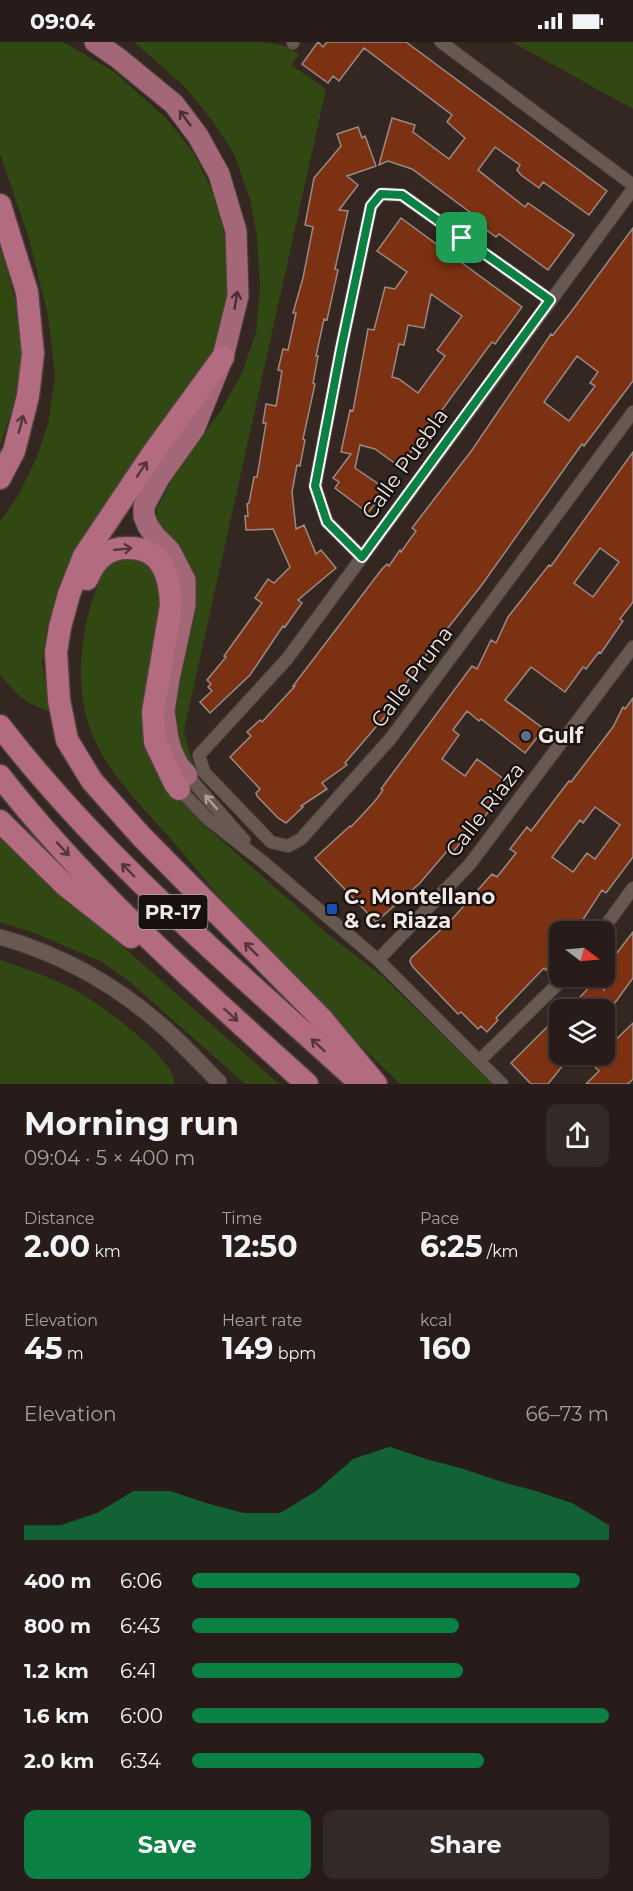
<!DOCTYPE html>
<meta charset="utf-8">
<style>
:root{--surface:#271c19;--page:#332926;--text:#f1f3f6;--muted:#a4a1a2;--line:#433a38;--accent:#0b8043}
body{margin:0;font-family:Montserrat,sans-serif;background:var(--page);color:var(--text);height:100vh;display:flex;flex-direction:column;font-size:22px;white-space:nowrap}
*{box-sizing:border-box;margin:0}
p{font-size:20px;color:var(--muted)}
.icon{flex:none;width:33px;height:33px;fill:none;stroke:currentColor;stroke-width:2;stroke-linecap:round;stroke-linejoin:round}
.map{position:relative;height:1042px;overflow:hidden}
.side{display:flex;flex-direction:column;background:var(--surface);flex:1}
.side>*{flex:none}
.needle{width:39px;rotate:106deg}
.controls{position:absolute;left:549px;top:879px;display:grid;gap:12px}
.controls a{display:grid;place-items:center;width:66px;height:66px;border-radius:12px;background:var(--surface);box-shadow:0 2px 4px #0004,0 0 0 2px var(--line);font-size:30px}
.pin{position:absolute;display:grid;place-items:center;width:51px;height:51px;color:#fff;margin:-26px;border-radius:12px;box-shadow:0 3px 9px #0006}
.round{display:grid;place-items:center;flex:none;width:63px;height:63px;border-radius:12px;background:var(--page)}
.overview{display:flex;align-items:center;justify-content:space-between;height:102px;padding:0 24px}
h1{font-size:33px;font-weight:700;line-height:45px}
.metrics{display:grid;grid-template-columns:repeat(3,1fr);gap:9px;height:102px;padding:6px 24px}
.metrics div{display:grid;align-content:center}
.metrics b{font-size:30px;font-weight:700}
.metrics small{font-size:16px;font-weight:400}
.metrics p{font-size:16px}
.chart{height:168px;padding:12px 24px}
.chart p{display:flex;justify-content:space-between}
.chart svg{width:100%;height:108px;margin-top:6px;fill:var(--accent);opacity:.7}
.primary-button{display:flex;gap:12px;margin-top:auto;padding:12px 24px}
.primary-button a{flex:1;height:69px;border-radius:12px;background:var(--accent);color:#fff;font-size:24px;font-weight:700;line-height:69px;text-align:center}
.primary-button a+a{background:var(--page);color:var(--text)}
ul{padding:0 24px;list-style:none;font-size:20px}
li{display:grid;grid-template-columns:96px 72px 1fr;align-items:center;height:45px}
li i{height:15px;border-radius:8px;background:var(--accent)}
.status{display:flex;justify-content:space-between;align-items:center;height:42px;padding:0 30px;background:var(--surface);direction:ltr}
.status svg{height:16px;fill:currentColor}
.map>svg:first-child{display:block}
</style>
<div class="status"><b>09:04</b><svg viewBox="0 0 49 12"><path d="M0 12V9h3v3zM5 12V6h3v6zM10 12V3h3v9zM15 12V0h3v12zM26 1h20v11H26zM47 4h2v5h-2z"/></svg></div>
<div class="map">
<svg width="633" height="1042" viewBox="0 0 633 1042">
<rect width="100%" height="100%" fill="#342621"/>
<path fill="#314812" d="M 0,0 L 63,0 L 113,29 L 165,75 L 192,108 L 218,160 L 230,224 L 229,256 L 221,298 L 145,413 L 89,486 L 60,540 L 47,585 L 42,620 L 50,670 C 25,661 16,653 0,632 L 0,479 L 18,454 L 36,417 L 48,382 L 55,335 L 48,274 L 29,197 L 0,112 Z
M 134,0 L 263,0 L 285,4 L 299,12 L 291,23 L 326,47 L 184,688 L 189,710 L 200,739 L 180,712 L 173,665 L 194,539 L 183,510 L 158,483 L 156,467 L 179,425 L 221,368 L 242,331 L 256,290 L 260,244 L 257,195 L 250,157 L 234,112 L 211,77 L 185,45 Z
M 512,0 L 633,0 L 633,67 Z
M 0,203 L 24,290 L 22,323 L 12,367 L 0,404 Z
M 138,512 L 162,536 L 177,755 L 203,782 L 330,894 L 381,933 L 492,1042 L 400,1042 C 361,1004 321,966 284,927 C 246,887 211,845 176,803 C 142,764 96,722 85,669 C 74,617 86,565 108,519 Z
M 0,795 L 37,829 L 279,1042 L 245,1042 L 130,940 L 102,920 L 32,890 L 0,880 Z
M 0,918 C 26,927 53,936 77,949 C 97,960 179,1019 174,1042 L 0,1042 Z"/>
<path fill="#7c3212" stroke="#9b8a84" stroke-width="1.5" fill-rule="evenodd" d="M 318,0 L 323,5 L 327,0 L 406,0 L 607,149 L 589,173 L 543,140 L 539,146 L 521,133 L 517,128 L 520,123 L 495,105 L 478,128 L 525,165 L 528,161 L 574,193 L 548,228 L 499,192 L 496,195 L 477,181 L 479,177 L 412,127 L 388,119 L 379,123 L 392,76 L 415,83 L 413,90 L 449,117 L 465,96 L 447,80 L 452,73 L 364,6 L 339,39 L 333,34 L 328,41 L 302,22 Z
M 358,85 L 362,96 L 365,94 L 376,124 L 347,134 L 358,143 L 339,168 L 348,169 L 335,227 L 338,228 L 327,278 L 324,277 L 316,314 L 318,314 L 313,341 L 315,342 L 303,397 L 305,398 L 300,424 L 297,423 L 292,450 L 296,487 L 304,483 L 316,512 L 321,508 L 336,526 L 298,558 L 302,561 L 285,585 L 283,584 L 250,633 L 210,671 L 200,660 L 212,649 L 208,645 L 211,642 L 207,638 L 226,615 L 224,614 L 262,561 L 255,556 L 268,537 L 274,541 L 290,525 L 273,487 L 246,488 L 245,474 L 248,474 L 247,462 L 249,461 L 254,435 L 257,435 L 266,381 L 263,381 L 266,362 L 276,364 L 282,329 L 278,328 L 283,307 L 288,308 L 296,271 L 293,271 L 303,236 L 313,185 L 305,183 L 314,136 L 341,104 L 337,92 Z
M 401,176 L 522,265 L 495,302 L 492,300 L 400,425 L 375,407 L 360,403 L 355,426 L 386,447 L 368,471 L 335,446 L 339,440 L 333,436 L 351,412 L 341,410 L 350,368 L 353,369 L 368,287 L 374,288 L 385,245 L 395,247 L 407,230 L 377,209 ZM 431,252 L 462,274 L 437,308 L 445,314 L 418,351 L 399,337 L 392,335 L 399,302 L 404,303 L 408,283 L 424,286 Z
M 633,186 L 633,339 L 584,404 L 582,402 L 481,544 L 421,620 L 403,646 L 405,647 L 387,672 L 345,721 L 347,723 L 322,741 L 327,747 L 301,764 L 303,765 L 286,781 L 278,776 L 257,754 L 256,751 L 260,747 L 230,715 L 251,694 L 247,690 L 260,678 L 262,680 L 295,644 L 293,644 L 382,527 L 387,522 L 389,524 L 400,508 L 401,510 L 416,489 L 412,486 L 472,408 L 551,292 L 553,293 L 571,270 ZM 577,314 L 598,330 L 590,341 L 595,344 L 569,379 L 544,360 Z
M 633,410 L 633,560 L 620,577 L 623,579 L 601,611 L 599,610 L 586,627 L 583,625 L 565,650 L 531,625 L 505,658 L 544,687 L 525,711 L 481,677 L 479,679 L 467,669 L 453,688 L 459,693 L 442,717 L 465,734 L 477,717 L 509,741 L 483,777 L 481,776 L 452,811 L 448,808 L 420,841 L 376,880 L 315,816 L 350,784 L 351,785 L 375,759 L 383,748 L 381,747 L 472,624 L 477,627 L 491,598 L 496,601 L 508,575 L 549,523 L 551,524 ZM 600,506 L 619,520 L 593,555 L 574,541 Z
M 633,656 L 633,815 L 606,851 L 602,848 L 575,890 L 560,890 L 560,918 L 553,926 L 549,924 L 546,928 L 544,926 L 496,976 L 498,978 L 487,990 L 481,984 L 478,987 L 461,970 L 458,972 L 413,925 L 410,920 L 411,916 L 454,875 L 492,832 L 497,835 L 516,811 L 510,807 L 527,785 L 531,789 L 569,739 L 571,740 L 613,685 L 623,665 L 625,667 ZM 595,765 L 620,783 L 595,817 L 587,811 L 573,830 L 552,815 L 580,778 L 583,781 Z
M 633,890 L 633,936 L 617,958 L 604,974 L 604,968 L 568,968 L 595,939 L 604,948 L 604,922 L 611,914 L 613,916 Z
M 552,980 L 560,989 L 560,1012 L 572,1012 L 548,1042 L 531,1042 L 511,1021 Z
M 633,981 L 633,1037 L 628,1042 L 586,1042 L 599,1029 L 591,1021 L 601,1012 L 604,1012 L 604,1009 Z"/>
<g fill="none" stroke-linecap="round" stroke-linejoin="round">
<defs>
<path id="minor" d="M 441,0 L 633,143
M 293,1 L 293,0
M 633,147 L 287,617 L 199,713 L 204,730 L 271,800 L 288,804 L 301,797 L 391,696 L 633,370
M 362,515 L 327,480 L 315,444 L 341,307 L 371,164 L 381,152 L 402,153 L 550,258
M 187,733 L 244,798
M 179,747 L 208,777 L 262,819 L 378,918 L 502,1042
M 601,890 L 633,846
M 378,918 L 470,822 L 633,605
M 480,1018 L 566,934"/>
<path id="tertiary" d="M 0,895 C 60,912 113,941 160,982 C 181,1000 200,1021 219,1040"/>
<path id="trunk" d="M 95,0 L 118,16 L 174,62 L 198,94 L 219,132 L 236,189 L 238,254 L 223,315 L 194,387 L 159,436 L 144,464 L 144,474 L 148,484 L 155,494 L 170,509 L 185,538 L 185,563 L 169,637 L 164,669 L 168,697 L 172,710 L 178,723 L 187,733"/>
<path id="motorway" d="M 0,163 L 27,250 L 33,312 L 28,354 L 14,409 L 0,436
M 223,315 L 153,411 L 84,514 L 69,552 L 60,585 L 56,610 L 59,658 L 67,698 L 92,739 L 141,794 L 321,976 L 376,1042
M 87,537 C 95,518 107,505 129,506 C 162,506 170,534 171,563 L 153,670 L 155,700 L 175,742 L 179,747
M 0,684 C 103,818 236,928 360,1041
M 0,734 C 89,848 200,945 307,1042
M 0,779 L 64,842 L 131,895"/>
</defs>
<use href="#minor" stroke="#4e433e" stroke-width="14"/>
<use href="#tertiary" stroke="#4e433e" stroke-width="17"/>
<use href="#trunk" stroke="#4e433e" stroke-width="23"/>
<use href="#motorway" stroke="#4e433e" stroke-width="25"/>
<use href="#minor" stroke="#685852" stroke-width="12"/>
<use href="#tertiary" stroke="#685852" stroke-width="15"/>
<use href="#trunk" stroke="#a46777" stroke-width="21"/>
<use href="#motorway" stroke="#b36b80" stroke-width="22"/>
</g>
<defs><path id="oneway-shaft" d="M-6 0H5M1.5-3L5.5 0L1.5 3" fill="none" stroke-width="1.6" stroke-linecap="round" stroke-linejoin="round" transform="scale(1.5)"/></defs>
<g stroke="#482f33">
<use href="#oneway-shaft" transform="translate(185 76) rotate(-127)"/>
<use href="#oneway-shaft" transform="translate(236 258) rotate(-81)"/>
</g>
<g stroke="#55353c">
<use href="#oneway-shaft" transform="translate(21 382) rotate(-75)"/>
<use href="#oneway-shaft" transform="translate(142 427) rotate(-56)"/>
<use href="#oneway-shaft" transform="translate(123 507) rotate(-6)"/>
<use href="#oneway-shaft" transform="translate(63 807) rotate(47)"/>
<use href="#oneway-shaft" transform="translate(128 828) rotate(-134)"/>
<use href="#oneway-shaft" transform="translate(251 907) rotate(-135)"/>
<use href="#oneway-shaft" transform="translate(231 973) rotate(42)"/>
<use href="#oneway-shaft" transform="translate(318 1003) rotate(-138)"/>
</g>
<use stroke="#aca09b" href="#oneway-shaft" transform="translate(211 760) rotate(-131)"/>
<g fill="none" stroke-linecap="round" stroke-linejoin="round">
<defs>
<path id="route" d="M 381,152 L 402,153 L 550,258 L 362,515 L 327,480 L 315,444 L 341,307 L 371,164 Z"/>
</defs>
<use href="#route" stroke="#fff" stroke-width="12"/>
<use href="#route" stroke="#0b8043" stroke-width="8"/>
</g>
<circle fill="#5c6f8a" stroke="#17110f" stroke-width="2" cx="526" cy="694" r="6"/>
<rect fill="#1a4fb4" stroke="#17110f" stroke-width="2" x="326" y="861" width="12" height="12" rx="3"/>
<g text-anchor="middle" stroke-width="4.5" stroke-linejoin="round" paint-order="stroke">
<rect fill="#17110f" stroke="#b0a7a4" stroke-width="1.5" x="138.5" y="853" width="69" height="34" rx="4.5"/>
<g font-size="20" font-weight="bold" fill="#f1e7e4">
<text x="173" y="877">PR-17</text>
</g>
<g font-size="21" fill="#f1e7e4" stroke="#17110f">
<text transform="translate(405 422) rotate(-54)" y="7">Calle Puebla</text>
<text transform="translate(412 635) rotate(-53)" y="7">Calle Pruna</text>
<text transform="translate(485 768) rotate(-52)" y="7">Calle Riaza</text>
</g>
<g font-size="21" font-weight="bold" fill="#f1e7e4" stroke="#17110f" text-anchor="start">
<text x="538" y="701">Gulf</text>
<text x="344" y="862">C. Montellano<tspan x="344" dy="24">&amp; C. Riaza</tspan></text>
</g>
</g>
</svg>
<div class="controls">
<a><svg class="needle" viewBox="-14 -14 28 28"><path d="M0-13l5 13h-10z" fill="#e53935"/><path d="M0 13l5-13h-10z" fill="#a4a1a2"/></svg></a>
<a><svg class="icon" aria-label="layers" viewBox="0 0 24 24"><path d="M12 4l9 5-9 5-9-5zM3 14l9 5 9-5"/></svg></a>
</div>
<div class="pin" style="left:462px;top:196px;background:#1e9e55"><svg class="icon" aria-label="arrive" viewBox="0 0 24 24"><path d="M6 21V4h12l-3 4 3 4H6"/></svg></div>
</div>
<section class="side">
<div class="overview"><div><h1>Morning run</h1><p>09:04 · 5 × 400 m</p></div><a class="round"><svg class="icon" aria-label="share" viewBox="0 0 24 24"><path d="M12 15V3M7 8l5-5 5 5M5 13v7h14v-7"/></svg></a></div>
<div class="metrics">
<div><p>Distance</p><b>2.00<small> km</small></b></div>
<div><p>Time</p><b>12:50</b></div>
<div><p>Pace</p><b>6:25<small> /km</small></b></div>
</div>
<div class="metrics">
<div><p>Elevation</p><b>45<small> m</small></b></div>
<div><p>Heart rate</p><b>149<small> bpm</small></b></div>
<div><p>kcal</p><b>160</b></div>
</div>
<div class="chart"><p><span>Elevation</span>66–73 m</p>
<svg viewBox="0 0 160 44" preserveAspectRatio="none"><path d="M0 44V38L10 38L20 33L30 24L40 24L50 29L60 33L70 33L80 24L90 11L100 6L110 11L120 15L130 20L140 24L150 29L160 38V44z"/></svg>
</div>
<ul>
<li><b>400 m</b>6:06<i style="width:93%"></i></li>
<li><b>800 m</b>6:43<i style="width:64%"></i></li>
<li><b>1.2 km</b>6:41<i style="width:65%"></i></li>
<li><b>1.6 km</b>6:00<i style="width:100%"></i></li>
<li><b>2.0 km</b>6:34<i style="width:70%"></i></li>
</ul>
<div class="primary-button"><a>Save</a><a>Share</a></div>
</section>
